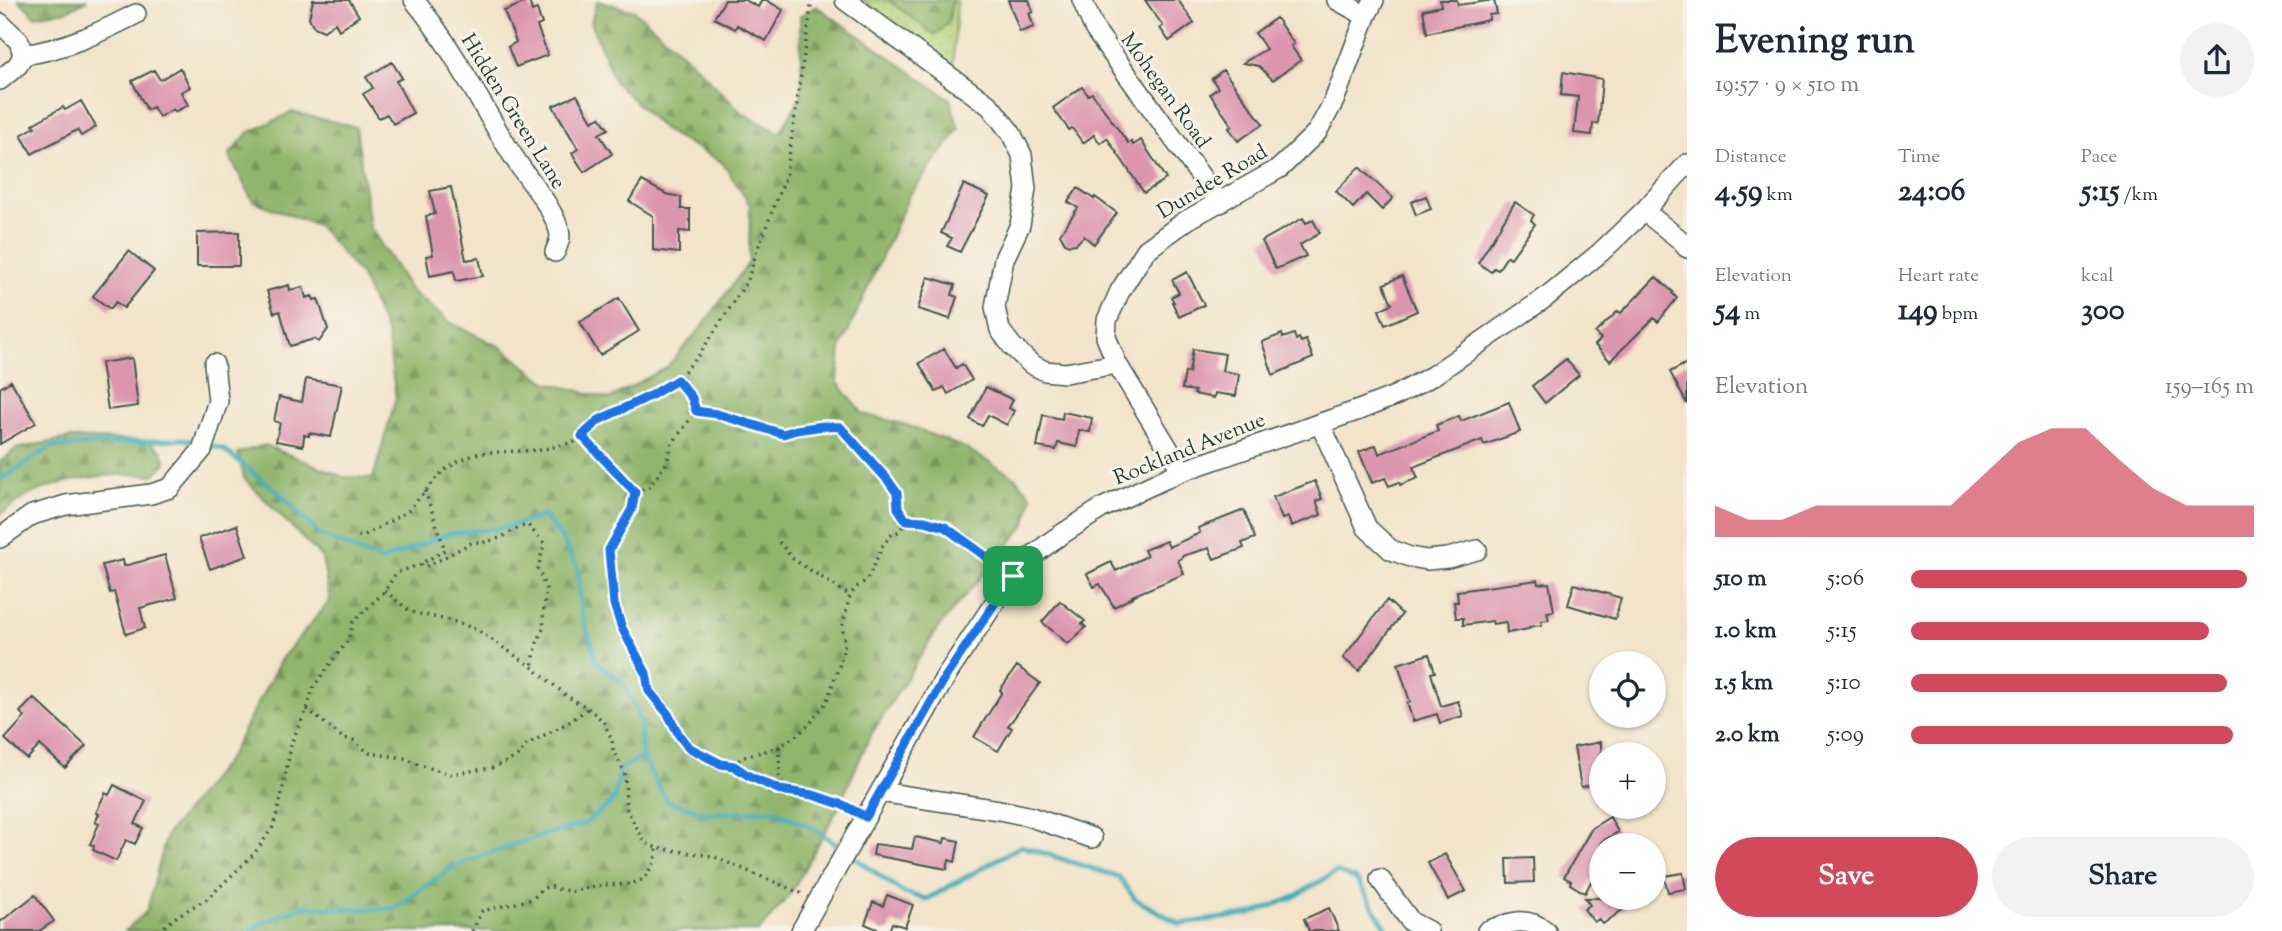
<!DOCTYPE html>
<meta charset="utf-8">
<style>
:root{--surface:#fff;--page:#f2f2f3;--text:#1f2937;--muted:#747a83;--accent:#d1495b}
body{margin:0;font-family:"Sorts Mill Goudy",serif;background:var(--page);color:var(--text);height:100vh;display:flex;flex-direction:column;font-size:26px;white-space:nowrap}
*{box-sizing:border-box;margin:0}
p{font-size:23px;color:var(--muted)}
.icon{flex:none;width:38px;height:38px;fill:none;stroke:currentColor;stroke-width:2;stroke-linecap:round;stroke-linejoin:round}
.map{position:relative;flex:1;overflow:hidden}
.details{display:flex;flex-direction:column;background:var(--surface);width:595px}
.details>*{flex:none}
.tools{position:absolute;left:1589px;top:651px;display:grid;gap:14px}
.tools a{display:grid;place-items:center;width:77px;height:77px;border-radius:50%;background:var(--surface);box-shadow:0 2px 5px #0004;font-size:35px}
.pin{position:absolute;display:grid;place-items:center;width:60px;height:60px;color:#fff;margin:-30px;border-radius:14px;box-shadow:0 4px 10px #0006}
.round{display:grid;place-items:center;flex:none;width:74px;height:74px;border-radius:37px;background:var(--page)}
.head{display:flex;align-items:center;justify-content:space-between;height:119px;padding:0 28px}
h1{font-size:38px;font-weight:800;line-height:52px}
.stats{display:grid;grid-template-columns:repeat(3,1fr);gap:10px;height:119px;padding:7px 28px}
.stats div{display:grid;align-content:center}
.stats b{font-size:30px;font-weight:800}
.stats small{font-size:19px;font-weight:400}
.stats p{font-size:19px}
.chart{height:196px;padding:14px 28px}
.chart p{display:flex;justify-content:space-between}
.chart svg{width:100%;height:126px;margin-top:7px;fill:var(--accent);opacity:.7}
.cta{display:flex;gap:14px;margin-top:auto;padding:14px 28px}
.cta a{flex:1;height:80px;border-radius:42px;background:var(--accent);color:#fff;font-size:28px;font-weight:800;line-height:80px;text-align:center}
.cta a+a{background:var(--page);color:var(--text)}
ul{padding:0 28px;list-style:none;font-size:23px}
li{display:grid;grid-template-columns:112px 84px 1fr;align-items:center;height:52px}
li i{height:18px;border-radius:9px;background:var(--accent)}
main{display:flex;flex:1;min-height:0}
.map>svg:first-child{display:block}
</style>
<main>
<div class="map">
<svg width="1687" height="931" viewBox="0 0 1687 931">
<defs>
<pattern id="grass-dots" width="8" height="8" patternUnits="userSpaceOnUse" patternTransform="scale(1.75)"><rect width="8" height="8" fill="#b5d37a"/><path d="M2 2h.1M6 6h.1" fill="none" stroke="#9bb66a" stroke-width="1.8" stroke-linecap="round"/></pattern>
<pattern id="forest-firs" width="22" height="20" patternUnits="userSpaceOnUse" patternTransform="scale(1.75)"><rect width="22" height="20" fill="#90b56a"/><path d="M5 1l3.5 6h-7zM16 11l3.5 6h-7z" fill="#759458"/></pattern>
</defs>
<rect width="100%" height="100%" fill="#f7f3e8"/>
<filter id="ink" filterUnits="userSpaceOnUse"><feTurbulence type="fractalNoise" baseFrequency=".0143" numOctaves="2"/><feDisplacementMap in="SourceGraphic" scale="14" xChannelSelector="R" yChannelSelector="G"/><feConvolveMatrix kernelMatrix="1 2 1 2 8 2 1 2 1" color-interpolation-filters="sRGB"/></filter>
<filter id="wash" filterUnits="userSpaceOnUse"><feTurbulence type="fractalNoise" baseFrequency=".00686" numOctaves="4" result="noise"/><feDisplacementMap in="SourceGraphic" scale="28" xChannelSelector="R" yChannelSelector="G"/><feGaussianBlur stdDeviation="1.57" result="paint"/><feColorMatrix in="noise" values="0 0 0 0 0 0 0 0 0 0 0 0 0 0 0 0 0 1.4 0 .05"/><feComposite in="paint" operator="in"/></filter>
<g filter="url(#wash)">
<rect width="100%" height="100%" fill="#f2e3c9"/>
<path fill="url(#grass-dots)" stroke="#6a8857" stroke-width="2" d="M 862,0 L 957,0 L 953,66 Z"/>
<path fill="url(#forest-firs)" stroke="#58794f" stroke-width="2" d="M 19,0 L 87,0 L 66,11 L 35,16 Z
M 888,0 L 952,0 L 949,21 L 935,35 Z
M 597,1 L 635,11 L 692,62 L 742,113 L 780,133 L 802,94 L 800,16 L 816,6 L 950,99 L 959,129 L 909,196 L 841,347 L 838,383 L 863,414 L 907,425 L 965,448 L 1016,478 L 1032,496 L 1026,524 L 940,625 L 869,738 L 837,810 L 791,893 L 759,931 L 125,931 L 147,911 L 166,836 L 230,756 L 281,659 L 330,601 L 322,558 L 244,478 L 238,453 L 265,445 L 344,477 L 373,478 L 396,398 L 387,334 L 361,276 L 319,226 L 253,201 L 229,155 L 248,133 L 292,112 L 356,127 L 370,227 L 411,291 L 451,323 L 501,347 L 546,382 L 609,399 L 667,367 L 701,328 L 749,262 L 750,205 L 722,162 L 664,130 L 614,81 L 591,23 Z
M 70,438 L 148,441 L 162,451 L 166,463 L 154,475 C 112,473 72,477 33,493 C 22,498 11,507 0,514 L 0,462 L 16,449 Z"/>
<g fill="none" stroke-linecap="round" stroke-linejoin="round">
<path stroke="#3bacb7" stroke-width="5" d="M 0,480 L 51,447 L 183,439 L 223,449 L 279,493 L 320,535 L 381,561 L 448,534 L 508,527 L 544,516 L 562,539 L 578,569 L 582,615 L 597,662 L 624,684 L 640,720 L 642,757 L 667,801 L 708,814 L 774,810 L 818,831 L 843,849
M 851,855 L 904,893 L 927,899 L 1021,846 L 1119,877 L 1135,899 L 1180,924 L 1251,914 L 1290,899 L 1336,872 L 1356,879 L 1388,931
M 251,931 L 260,924 L 304,906 L 352,909 L 393,909 L 456,865 L 533,838 L 585,824 L 614,800 L 620,769 L 642,757"/>
</g>
<g id="blocks">
<path fill="#dc95af" d="M 313,0 L 349,0 L 359,16 L 339,30 L 335,23 L 324,31 L 314,27 L 309,18 Z
M 725,0 L 745,0 L 758,7 L 762,0 L 766,0 L 783,10 L 766,41 L 737,25 L 735,29 L 714,18 Z
M 1008,0 L 1029,0 L 1033,12 L 1029,13 L 1034,27 L 1020,32 Z
M 1145,0 L 1178,0 L 1194,23 L 1169,41 L 1160,28 L 1163,26 Z
M 1440,0 L 1457,0 L 1458,5 L 1494,0 L 1497,14 L 1489,15 L 1489,20 L 1427,33 L 1423,10 L 1441,6 Z
M 529,1 L 532,11 L 537,9 L 542,24 L 537,26 L 548,55 L 516,67 L 508,47 L 516,42 L 504,11 Z
M 1276,18 L 1294,44 L 1291,46 L 1301,60 L 1273,80 L 1259,66 L 1243,63 L 1266,49 L 1255,33 Z
M 392,62 L 402,78 L 396,81 L 413,113 L 393,124 L 387,114 L 379,118 L 363,94 L 373,88 L 366,77 Z
M 180,68 L 190,87 L 181,92 L 188,105 L 175,112 L 173,109 L 159,117 L 153,107 L 147,110 L 132,81 L 154,70 L 160,80 Z
M 1223,70 L 1263,124 L 1238,141 L 1229,128 L 1232,126 L 1210,94 L 1218,88 L 1212,79 Z
M 1563,72 L 1602,79 L 1598,124 L 1593,123 L 1592,135 L 1574,133 L 1578,97 L 1561,95 Z
M 1082,87 L 1088,95 L 1092,93 L 1128,143 L 1131,141 L 1133,145 L 1141,140 L 1166,179 L 1144,193 L 1107,138 L 1100,143 L 1094,135 L 1083,143 L 1072,128 L 1069,130 L 1053,108 Z
M 577,95 L 592,121 L 600,117 L 608,129 L 599,134 L 612,154 L 584,172 L 572,153 L 578,149 L 553,106 Z
M 81,101 L 96,127 L 81,136 L 77,130 L 32,154 L 21,135 L 35,127 L 33,124 L 63,107 L 65,110 Z
M 1359,167 L 1393,198 L 1382,210 L 1366,194 L 1353,208 L 1336,191 Z
M 642,181 L 666,194 L 681,197 L 681,209 L 690,209 L 690,232 L 679,231 L 679,253 L 653,250 L 653,216 L 629,201 Z
M 964,184 L 989,196 L 960,252 L 947,246 L 952,238 L 941,233 Z
M 451,187 L 466,260 L 479,258 L 483,276 L 456,281 L 454,271 L 430,276 L 426,256 L 433,255 L 426,216 L 435,214 L 430,191 Z
M 1078,188 L 1094,199 L 1095,197 L 1117,213 L 1094,244 L 1084,236 L 1076,244 L 1069,245 L 1065,243 L 1060,234 L 1078,208 L 1068,202 Z
M 1426,196 L 1431,209 L 1416,215 L 1411,202 Z
M 1515,202 L 1534,215 L 1531,220 L 1535,224 L 1511,258 L 1507,256 L 1498,270 L 1494,268 L 1491,272 L 1478,263 Z
M 1303,218 L 1306,223 L 1313,220 L 1320,233 L 1300,245 L 1306,256 L 1276,269 L 1262,241 Z
M 239,232 L 239,266 L 197,266 L 197,233 Z
M 129,251 L 154,271 L 124,308 L 116,302 L 110,309 L 93,296 Z
M 1187,272 L 1204,305 L 1179,317 L 1172,302 L 1174,302 L 1171,297 L 1179,293 L 1172,280 Z
M 1402,276 L 1417,311 L 1385,325 L 1379,310 L 1392,304 L 1384,284 Z
M 928,277 L 955,285 L 952,295 L 957,297 L 950,319 L 918,309 Z
M 1656,277 L 1673,292 L 1672,293 L 1677,298 L 1658,322 L 1654,318 L 1610,361 L 1595,345 L 1601,339 L 1595,333 L 1618,311 L 1621,313 Z
M 289,285 L 290,290 L 303,287 L 306,298 L 312,296 L 314,300 L 318,299 L 328,329 L 319,342 L 314,339 L 290,346 L 280,311 L 274,313 L 267,291 Z
M 619,298 L 639,331 L 600,355 L 580,322 Z
M 1282,334 L 1283,338 L 1294,334 L 1296,340 L 1299,338 L 1301,342 L 1306,340 L 1313,358 L 1273,375 L 1262,342 Z
M 944,349 L 956,368 L 962,364 L 972,380 L 948,394 L 944,387 L 936,392 L 919,363 Z
M 1193,349 L 1225,354 L 1222,371 L 1239,374 L 1236,396 L 1215,393 L 1214,398 L 1194,394 L 1195,391 L 1182,389 L 1185,372 L 1189,373 Z
M 132,358 L 138,406 L 108,410 L 101,363 Z
M 1566,359 L 1579,375 L 1545,403 L 1532,386 Z
M 1687,363 L 1687,404 L 1670,372 Z
M 306,379 L 342,385 L 331,437 L 309,433 L 309,436 L 304,435 L 303,446 L 276,441 L 280,423 L 274,421 L 279,397 L 302,402 Z
M 11,381 L 36,423 L 0,444 L 0,388 Z
M 986,387 L 1013,400 L 1009,408 L 1014,411 L 1007,425 L 988,415 L 982,426 L 970,419 Z
M 1509,402 L 1520,432 L 1484,445 L 1482,440 L 1413,467 L 1418,478 L 1400,485 L 1399,482 L 1389,486 L 1385,478 L 1372,483 L 1359,452 L 1376,445 L 1379,454 L 1438,431 L 1436,425 L 1459,416 L 1461,421 Z
M 1063,412 L 1092,418 L 1090,432 L 1079,430 L 1077,447 L 1058,443 L 1056,450 L 1037,447 L 1043,415 L 1062,419 Z
M 1315,481 L 1322,499 L 1316,501 L 1321,515 L 1291,526 L 1288,517 L 1282,519 L 1273,497 Z
M 1244,510 L 1255,538 L 1242,543 L 1244,548 L 1214,559 L 1209,548 L 1182,556 L 1182,558 L 1178,560 L 1184,574 L 1132,596 L 1133,597 L 1114,607 L 1100,584 L 1094,587 L 1087,574 L 1111,562 L 1116,571 L 1147,556 L 1144,550 L 1166,541 L 1169,547 L 1200,533 L 1198,528 Z
M 237,525 L 247,556 L 210,569 L 199,538 Z
M 165,555 L 177,598 L 140,608 L 145,628 L 126,634 L 114,592 L 110,593 L 102,565 L 123,560 L 124,566 Z
M 1537,580 L 1538,584 L 1549,583 L 1554,611 L 1547,612 L 1549,620 L 1541,621 L 1542,625 L 1529,627 L 1529,629 L 1507,633 L 1506,622 L 1493,624 L 1492,621 L 1463,625 L 1463,618 L 1456,618 L 1454,602 L 1458,602 L 1457,591 Z
M 1574,584 L 1621,598 L 1615,619 L 1568,605 Z
M 1387,600 L 1402,614 L 1359,671 L 1343,658 Z
M 1060,601 L 1085,621 L 1082,624 L 1086,627 L 1068,644 L 1042,622 Z
M 1429,654 L 1435,672 L 1431,673 L 1441,706 L 1458,701 L 1463,716 L 1440,723 L 1437,714 L 1413,721 L 1407,703 L 1410,702 L 1398,664 Z
M 1017,666 L 1040,683 L 1008,726 L 1012,728 L 998,751 L 974,737 L 1002,692 L 1000,690 Z
M 34,698 L 86,746 L 65,768 L 40,745 L 27,759 L 5,739 L 25,717 L 20,712 Z
M 1601,742 L 1601,783 L 1581,787 L 1574,747 Z
M 114,785 L 146,801 L 135,824 L 143,828 L 135,844 L 126,840 L 116,861 L 93,850 L 94,846 L 90,844 L 99,824 L 95,822 L 99,814 L 96,813 L 105,793 L 109,795 Z
M 1610,817 L 1618,832 L 1601,842 L 1601,863 L 1585,893 L 1570,884 L 1571,881 L 1564,877 L 1592,828 Z
M 915,837 L 944,843 L 945,838 L 959,841 L 955,862 L 949,860 L 947,869 L 873,855 L 875,844 L 912,849 Z
M 1445,854 L 1466,891 L 1448,900 L 1428,863 Z
M 1533,858 L 1534,882 L 1508,883 L 1507,859 Z
M 1683,873 L 1686,889 L 1668,892 L 1664,876 Z
M 35,895 L 54,921 L 39,931 L 0,931 L 0,922 Z
M 887,895 L 913,905 L 905,927 L 892,923 L 889,931 L 882,931 L 865,924 L 873,902 L 883,906 Z
M 1585,898 L 1639,898 L 1603,924 L 1599,919 L 1594,922 L 1584,909 L 1590,905 Z
M 1329,908 L 1339,931 L 1309,931 L 1304,919 Z"/>
</g>
</g>
<g filter="url(#ink)">
<use href="#blocks" fill-opacity="0" stroke="#3f564a" stroke-width="2"/>
<g fill="none" stroke-linecap="round" stroke-linejoin="round">
<defs>
<path id="minor" d="M 414,0 C 454,48 481,106 515,159 C 529,181 549,202 558,227 C 562,237 559,242 555,252
M 845,0 L 990,106 L 1011,133 L 1022,155 L 1026,189 L 1020,225 L 1004,259 L 995,307 L 1000,330 L 1012,346 L 1031,364 L 1045,371 L 1065,373 L 1117,364
M 1082,0 L 1095,30 L 1220,203
M 1337,0 L 1366,16
M 0,23 L 19,41 L 23,55
M 23,55 C 65,49 99,33 136,14
M 0,80 L 18,65 L 23,55
M 1644,211 L 1678,238 L 1687,248
M 1320,423 L 1367,528 L 1391,550 L 1410,557 L 1427,560 L 1448,558 L 1477,550
M 1182,471 L 1117,364 L 1106,337 L 1107,320 L 1120,291 L 1146,250 L 1187,220 L 1280,168 L 1317,132 L 1334,101 L 1366,16 L 1374,0
M 0,538 L 32,515 L 66,505 L 151,494 L 170,488 L 202,450 L 218,401 L 214,364
M 880,792 L 999,810 L 1028,816 L 1092,838
M 1380,879 L 1411,922 L 1428,931
M 801,931 L 946,676 L 1009,581 L 1027,560 L 1053,540 L 1102,508 L 1182,471 L 1359,410 L 1397,395 L 1432,376 L 1545,298 L 1601,252 L 1644,211 L 1687,164
M 1487,931 C 1509,923 1525,915 1546,931"/>
</defs>
<use href="#minor" stroke="#3f564a" stroke-width="22"/>
<path stroke="#3f564a" stroke-width="3.5" stroke-dasharray="2 5" stroke-linecap="butt" d="M 677,380 L 692,399 L 696,410
M 696,411 L 717,414 L 783,434 L 823,426 L 840,427 L 887,479 L 897,493 L 898,508 L 906,520
M 582,436 L 635,492
M 635,492 L 632,509 L 609,550 L 614,604 L 622,628 L 646,673 L 649,691 L 668,714 L 679,735 L 688,747 L 706,757 L 721,764 L 734,766 L 749,776 L 780,790 L 813,795 L 850,809
M 635,492 L 649,487 L 666,464 L 672,444 L 696,411
M 906,520 L 925,521 L 945,527 L 999,566
M 358,536 L 365,535 L 408,511 L 443,471 L 459,461 L 479,453 L 541,450 L 574,442 L 599,420 L 652,395 L 677,380 L 699,355 L 748,280 L 756,253 L 786,176 L 812,0
M 779,542 L 793,559 L 849,595
M 421,564 L 423,567 L 430,565 L 473,542 L 485,542 L 500,538 L 520,527 L 528,525 L 544,543 L 538,569 L 546,589 L 543,619 L 544,627 L 537,643 L 532,666
M 385,591 L 411,612 L 452,621 L 476,629 L 532,667 L 568,697 L 588,708 L 603,721 L 612,740 L 613,750 L 625,773 L 626,808 L 645,843 L 657,848 L 712,856 L 803,894
M 307,709 L 343,738 L 353,740 L 369,753 L 404,758 L 419,765 L 450,774 L 492,768 L 517,757 L 526,745 L 571,721 L 588,708
M 779,747 L 779,776 L 786,790
M 734,766 L 741,758 L 779,747 L 797,735 L 810,724 L 817,713 L 826,703 L 841,661 L 845,642 L 842,628 L 850,595 L 858,586 L 867,580 L 883,545 L 892,534 L 900,531 L 906,520
M 159,931 L 177,916 L 207,899 L 254,854 L 273,827 L 281,798 L 292,741 L 307,709 L 314,686 L 348,640 L 353,622 L 385,591 L 396,573 L 421,564 L 445,550 L 425,491
M 472,931 L 482,911 L 533,899 L 540,890 L 549,886 L 561,890 L 573,891 L 603,885 L 631,884 L 644,879 L 655,861 L 657,848"/>
<use href="#minor" stroke="#fff" stroke-width="19"/>
</g>
</g>
<g fill="none" stroke-linecap="round" stroke-linejoin="round" filter="url(#ink)">
<defs>
<path id="route" d="M 677,380 L 692,398 L 696,411 L 717,414 L 783,434 L 796,430 L 823,426 L 840,427 L 887,479 L 897,493 L 898,508 L 906,520 L 925,521 L 945,527 L 1013,576 L 946,676 L 866,817 L 843,805 L 813,795 L 780,790 L 749,776 L 734,766 L 721,764 L 688,747 L 679,735 L 668,714 L 649,691 L 646,673 L 622,628 L 614,604 L 609,550 L 632,509 L 635,492 L 582,436 L 599,420 L 652,395 Z"/>
</defs>
<use href="#route" stroke="#fff" stroke-width="14"/>
<use href="#route" stroke="#1a73e8" stroke-width="9"/>
</g>
<g text-anchor="middle" stroke-width="6" stroke-linejoin="round" paint-order="stroke">
<g font-size="21" fill="#1f3d34" stroke="#f7f3e8">
<text transform="translate(1166 90) rotate(54)" y="7">Mohegan Road</text>
<text transform="translate(514 111) rotate(58)" y="7">Hidden Green Lane</text>
<text transform="translate(1212 181) rotate(-31)" y="7">Dundee Road</text>
<text transform="translate(1189 448) rotate(-22)" y="7">Rockland Avenue</text>
</g>
</g>
</svg>
<div class="tools">
<a><svg class="icon" aria-label="locate" viewBox="0 0 24 24"><circle cx="12" cy="12" r="6"/><path d="M12 2v4M12 18v4M2 12h4M18 12h4"/></svg></a>
<a>+</a>
<a>−</a>
</div>
<div class="pin" style="left:1013px;top:576px;background:#1e9e55"><svg class="icon" aria-label="arrive" viewBox="0 0 24 24"><path d="M6 21V4h12l-3 4 3 4H6"/></svg></div>
</div>
<section class="details">
<div class="head"><div><h1>Evening run</h1><p>19:57 · 9 × 510 m</p></div><a class="round"><svg class="icon" aria-label="share" viewBox="0 0 24 24"><path d="M12 15V3M7 8l5-5 5 5M5 13v7h14v-7"/></svg></a></div>
<div class="stats">
<div><p>Distance</p><b>4.59<small> km</small></b></div>
<div><p>Time</p><b>24:06</b></div>
<div><p>Pace</p><b>5:15<small> /km</small></b></div>
</div>
<div class="stats">
<div><p>Elevation</p><b>54<small> m</small></b></div>
<div><p>Heart rate</p><b>149<small> bpm</small></b></div>
<div><p>kcal</p><b>300</b></div>
</div>
<div class="chart"><p><span>Elevation</span>159–165 m</p>
<svg viewBox="0 0 160 44" preserveAspectRatio="none"><path d="M0 44V33L10 38L20 38L30 33L40 33L50 33L60 33L70 33L80 22L90 11L100 6L110 6L120 17L130 27L140 33L150 33L160 33V44z"/></svg>
</div>
<ul>
<li><b>510 m</b>5:06<i style="width:98%"></i></li>
<li><b>1.0 km</b>5:15<i style="width:87%"></i></li>
<li><b>1.5 km</b>5:10<i style="width:92%"></i></li>
<li><b>2.0 km</b>5:09<i style="width:94%"></i></li>
</ul>
<div class="cta"><a>Save</a><a>Share</a></div>
</section>
</main>
